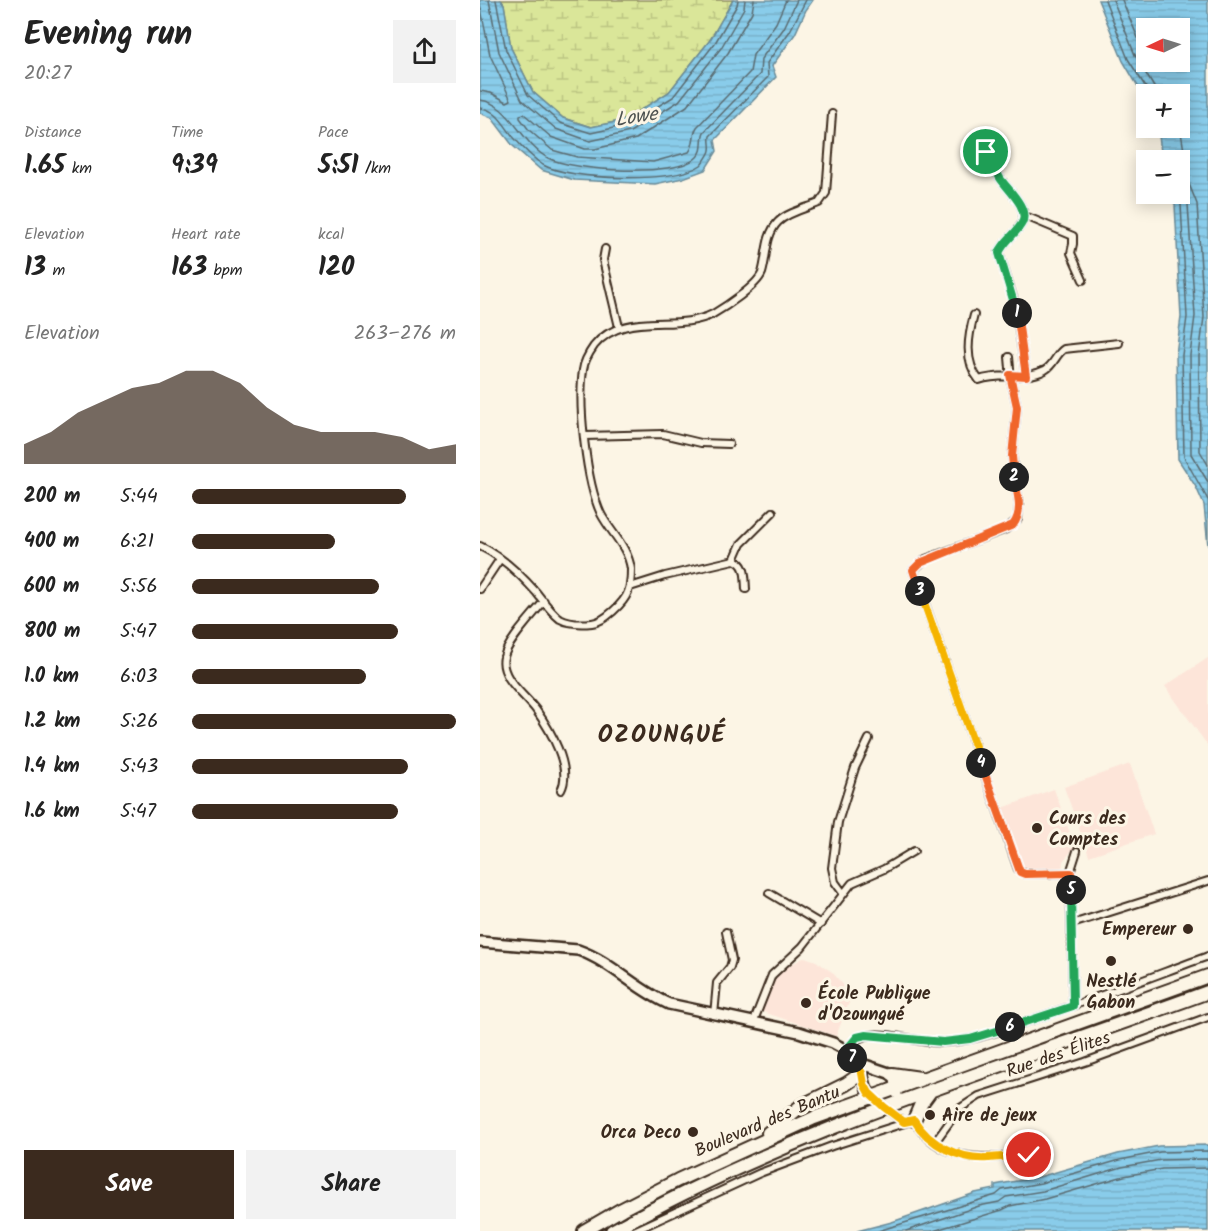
<!DOCTYPE html>
<meta charset="utf-8">
<style>
:root{--surface:#fff;--page:#f2f2f2;--text:#222;--muted:#767676;--accent:#3b2a1e}
body{margin:0;font-family:Kalam,sans-serif;background:var(--page);color:var(--text);height:100vh;display:flex;flex-direction:column;font-size:22px;white-space:nowrap}
*{box-sizing:border-box;margin:0}
p{font-size:20px;color:var(--muted)}
.icon{flex:none;width:33px;height:33px;fill:none;stroke:currentColor;stroke-width:2;stroke-linecap:round;stroke-linejoin:round}
.map{position:relative;flex:1;overflow:hidden}
.details{display:flex;flex-direction:column;background:var(--surface);width:480px}
.details>*{flex:none}
.needle{width:39px;rotate:266deg}
.buttons{position:absolute;left:656px;top:18px;display:grid;gap:12px}
.buttons a{display:grid;place-items:center;width:54px;height:54px;border-radius:0px;background:var(--surface);box-shadow:0 3px 15px #0003;font-size:30px}
.pin{position:absolute;display:grid;place-items:center;width:51px;height:51px;color:#fff;margin:-26px;border:3px solid #fff;border-radius:50%;box-shadow:0 2px 6px #0007}
.km{position:absolute;width:30px;height:30px;margin:-15px;border-radius:50%;background:#222;color:#fff;font-size:16px;line-height:30px;text-align:center}
.round{display:grid;place-items:center;flex:none;width:63px;height:63px;border-radius:0px;background:var(--page)}
.head{display:flex;align-items:center;justify-content:space-between;height:102px;padding:0 24px}
h1{font-size:33px;font-weight:600;line-height:45px}
.figures{display:grid;grid-template-columns:repeat(3,1fr);gap:9px;height:102px;padding:6px 24px}
.figures div{display:grid;align-content:center}
.figures b{font-size:26px;font-weight:600}
.figures small{font-size:16px;font-weight:400}
.figures p{font-size:16px}
.chart{height:168px;padding:12px 24px}
.chart p{display:flex;justify-content:space-between}
.chart svg{width:100%;height:108px;margin-top:6px;fill:var(--accent);opacity:.7}
.primary-button{display:flex;gap:12px;margin-top:auto;padding:12px 24px}
.primary-button a{flex:1;height:69px;border-radius:0px;background:var(--accent);color:#fff;font-size:24px;font-weight:600;line-height:69px;text-align:center}
.primary-button a+a{background:var(--page);color:var(--text)}
ul{padding:0 24px;list-style:none;font-size:20px}
li{display:grid;grid-template-columns:96px 72px 1fr;align-items:center;height:45px}
li i{height:15px;border-radius:8px;background:var(--accent)}
main{display:flex;flex:1;min-height:0}
.map>svg:first-child{display:block}
</style>
<main>
<section class="details">
<div class="head"><div><h1>Evening run</h1><p>20:27</p></div><a class="round"><svg class="icon" aria-label="share" viewBox="0 0 24 24"><path d="M12 15V3M7 8l5-5 5 5M5 13v7h14v-7"/></svg></a></div>
<div class="figures">
<div><p>Distance</p><b>1.65<small> km</small></b></div>
<div><p>Time</p><b>9:39</b></div>
<div><p>Pace</p><b>5:51<small> /km</small></b></div>
</div>
<div class="figures">
<div><p>Elevation</p><b>13<small> m</small></b></div>
<div><p>Heart rate</p><b>163<small> bpm</small></b></div>
<div><p>kcal</p><b>120</b></div>
</div>
<div class="chart"><p><span>Elevation</span>263–276 m</p>
<svg viewBox="0 0 160 44" preserveAspectRatio="none"><path d="M0 44V36L10 31L20 23L30 18L40 13L50 11L60 6L70 6L80 11L90 21L100 28L110 31L120 31L130 31L140 33L150 38L160 36V44z"/></svg>
</div>
<ul>
<li><b>200 m</b>5:44<i style="width:81%"></i></li>
<li><b>400 m</b>6:21<i style="width:54%"></i></li>
<li><b>600 m</b>5:56<i style="width:71%"></i></li>
<li><b>800 m</b>5:47<i style="width:78%"></i></li>
<li><b>1.0 km</b>6:03<i style="width:66%"></i></li>
<li><b>1.2 km</b>5:26<i style="width:100%"></i></li>
<li><b>1.4 km</b>5:43<i style="width:82%"></i></li>
<li><b>1.6 km</b>5:47<i style="width:78%"></i></li>
</ul>
<div class="primary-button"><a>Save</a><a>Share</a></div>
</section>
<div class="map">
<svg width="728" height="1231" viewBox="0 0 728 1231">
<defs>
<pattern id="wetland-marsh" width="20" height="14" patternUnits="userSpaceOnUse" patternTransform="scale(1.5)"><rect width="20" height="14" fill="#dae699"/><path d="M1 5h8M5 5V1M11 12h8M15 12V8" fill="none" stroke="#bcc583"/></pattern>
<pattern id="water-rules" width="6" height="5" patternUnits="userSpaceOnUse" patternTransform="scale(1.5)"><rect width="6" height="5" fill="#89ccea"/><path d="M0 2.5h6" fill="none" stroke="#77afc8"/></pattern>
</defs>
<rect width="100%" height="100%" fill="#fcf5e5"/>
<filter id="ink" filterUnits="userSpaceOnUse"><feTurbulence type="fractalNoise" baseFrequency=".0167" numOctaves="2"/><feDisplacementMap in="SourceGraphic" scale="12" xChannelSelector="R" yChannelSelector="G"/><feConvolveMatrix kernelMatrix="1 2 1 2 8 2 1 2 1" color-interpolation-filters="sRGB"/></filter>
<g filter="url(#ink)">
<path fill="#fde5d9" d="M 728,658 L 728,746 L 685,686 Z
M 650,764 L 674,834 L 609,856 L 584,787 Z
M 574,789 L 595,847 L 583,861 L 582,871 L 544,873 L 520,809 Z
M 325,957 L 336,961 L 352,972 L 372,995 L 356,1036 L 280,1011 L 299,971 Z"/>
<path fill="url(#wetland-marsh)" stroke="#8a885c" stroke-width="1.5" d="M 21,0 L 253,0 L 230,40 L 189,92 L 145,120 L 111,127 L 83,118 L 53,92 L 31,48 L 24,4 Z"/>
<path fill="url(#water-rules)" stroke="#6a8b98" stroke-width="1.5" fill-rule="evenodd" d="M 0,0 L 21,0 L 24,4 L 31,48 L 53,92 L 83,118 L 111,127 L 145,120 L 189,92 L 230,40 L 253,0 L 333,0 L 326,10 L 315,34 L 292,66 L 296,77 L 235,140 L 237,151 L 225,170 L 203,178 L 175,184 L 94,180 L 61,170 L 33,146 L 12,118 L 0,113 Z
M 618,0 L 728,0 L 728,546 L 724,505 L 716,487 L 698,459 L 696,354 L 701,317 L 695,205 L 689,194 L 699,194 L 699,160 L 682,160 L 678,128 L 699,128 L 699,94 L 666,94 L 666,100 L 643,61 ZM 666,28 L 699,28 L 699,62 L 666,62 Z
M 728,1145 L 728,1231 L 377,1231 L 412,1222 L 495,1193 L 515,1189 L 515,1185 L 559,1177 L 638,1154 L 679,1146 Z"/>
<g fill="none" stroke-linecap="round" stroke-linejoin="round">
<path stroke="#5a6b70" stroke-width="1.5" d="M 9,0 L 19,52 L 42,100 L 76,129 L 110,141 L 150,132 L 199,101 L 241,48 L 264,8 L 265,0
M 16,0 L 26,50 L 48,95 L 80,123 L 111,133 L 147,125 L 193,97 L 235,43 L 257,5 L 258,0
M 274,0 L 272,12 L 248,53 L 207,106 L 156,139 L 115,149 L 105,149 L 71,137 L 44,114 L 40,115 L 40,118 L 49,130 L 72,150 L 97,157 L 173,162 L 209,152 C 215,145 212,135 217,127 L 270,72 L 273,55 L 296,23 L 306,0
M 625,0 L 648,59 L 670,94
M 633,0 L 655,55 L 678,94
M 642,0 L 666,57
M 0,4 L 10,55 L 31,100 L 27,102 L 11,93 L 0,91
M 0,100 C 29,102 43,146 68,158 C 93,171 197,178 217,157 C 225,150 220,141 224,132 L 280,74 L 281,59 L 304,28 L 317,0
M 0,108 C 18,109 25,128 36,140 C 43,148 54,159 63,165 C 90,180 195,184 221,165 C 223,163 230,153 230,150 C 231,145 229,142 230,136 L 288,77 L 287,63 L 310,31 L 326,0
M 699,120 L 705,157 L 701,174 L 709,184 L 717,204 L 724,317 L 719,356 L 720,451 L 728,465
M 699,185 L 708,204 L 715,316 L 710,355 L 711,454 L 728,482
M 696,194 L 701,205 L 707,317 L 702,355 L 704,457 L 728,500
M 398,1231 L 516,1195 L 522,1190 L 561,1183 L 640,1160 L 680,1152 L 728,1151
M 426,1231 L 499,1206 L 519,1202 L 526,1197 L 563,1191 L 642,1167 L 681,1160 L 728,1159
M 453,1231 L 522,1210 L 530,1206 L 565,1199 L 644,1176 L 682,1169 L 728,1168"/>
<defs>
<path id="street" d="M 506,152 C 511,161 515,169 520,178 C 526,188 550,208 542,223 C 536,234 524,241 519,253 L 535,304 L 546,376
M 543,215 L 593,236 L 593,244 L 591,253 L 603,280
M 125,249 L 123,260 L 139,327
M 494,315 C 488,337 484,361 499,380 C 520,372 544,381 565,370 C 574,365 576,354 584,349 L 639,343
M 529,357 L 531,380 L 537,407 L 532,456 L 539,504 L 538,519 L 526,529 L 446,559 L 433,570 L 538,869 L 545,874 L 590,873
M 105,436 L 183,434 L 221,443 L 249,444
M 0,546 C 21,556 41,575 56,592 C 63,601 71,612 80,619 C 89,624 102,624 112,623 C 124,622 144,603 148,592 C 151,585 151,576 151,569 C 148,547 131,533 121,514 C 106,482 98,405 103,370 C 104,361 109,353 114,346 C 143,309 196,333 233,314 C 245,307 277,286 282,273 C 287,257 285,235 298,222 C 308,212 327,208 339,203 L 346,193 L 352,114
M 254,560 L 261,544 L 293,512
M 150,587 L 185,576 L 254,560 C 267,564 265,578 266,589
M 0,589 L 20,559
M 64,601 C 53,615 27,642 24,657 C 19,677 45,695 56,710 C 69,728 93,768 81,790
M 289,893 L 341,924
M 363,893 L 355,882 L 352,868 L 358,822 L 375,768 L 389,739
M 592,924 L 728,881
M 593,1006 L 590,873 L 597,851
M 234,1015 L 237,983 L 250,967 L 252,960 L 246,932
M 273,1023 L 292,975 L 322,947 L 372,883 L 404,869 L 434,851
M 366,1050 C 385,1022 423,1040 451,1042 C 487,1045 523,1030 557,1018 C 614,999 671,977 728,956
M 405,1108 L 424,1122
M 455,1142 L 479,1109 L 499,1096 L 605,1062 L 728,1017
M 154,1231 L 280,1173 L 352,1146 L 434,1120 C 461,1165 505,1158 549,1155"/>
<path id="secondary" d="M 0,942 L 98,950 C 132,962 156,990 189,1004 L 319,1032 L 353,1043 L 366,1050 L 371,1056 L 382,1073 L 387,1090 L 396,1100
M 376,1059 L 385,1065 L 412,1074 L 415,1079 L 417,1094"/>
<path id="highway" d="M 412,1074 L 440,1078
M 434,1120 L 441,1104 L 452,1089
M 288,1133 L 321,1106 L 366,1084 L 382,1073
M 104,1231 L 142,1209 L 198,1180 L 334,1118 L 728,976
M 132,1231 C 319,1126 527,1066 728,992"/>
</defs>
<use href="#street" stroke="#3b2a1e" stroke-width="10"/>
<use href="#secondary" stroke="#3b2a1e" stroke-width="14"/>
<use href="#highway" stroke="#3b2a1e" stroke-width="16"/>
<use href="#street" stroke="#fcf5e5" stroke-width="6"/>
<use href="#secondary" stroke="#fcf5e5" stroke-width="9"/>
<use href="#highway" stroke="#fcf5e5" stroke-width="12"/>
</g>
</g>
<g fill="none" stroke-linecap="round" stroke-linejoin="round" filter="url(#ink)">
<defs>
<path id="split-1" d="M 506,152 C 511,161 515,169 520,178 C 526,188 550,208 542,223 C 536,234 524,241 519,253 L 537,313"/>
<path id="split-2" d="M 534,477 L 532,456 L 537,407 L 530,375 L 546,376 L 537,313"/>
<path id="split-3" d="M 440,591 L 433,570 L 440,563 L 533,525 C 544,511 537,493 534,477"/>
<path id="split-4" d="M 440,591 L 501,763"/>
<path id="split-5" d="M 501,763 L 540,872 L 545,874 L 591,873 L 591,890"/>
<path id="split-6" d="M 530,1027 L 593,1006 L 591,890"/>
<path id="split-7" d="M 372,1058 L 366,1050 L 377,1037 L 386,1035 L 463,1042 L 490,1039 L 530,1027"/>
<path id="split-8" d="M 372,1058 L 382,1073 L 384,1084 L 389,1093 L 404,1107 L 424,1122 L 434,1120 C 449,1145 480,1160 508,1158"/>
<path id="split-9" d="M 508,1158 L 549,1155"/>
</defs>
<use href="#split-1" stroke="#fff" stroke-width="12"/>
<use href="#split-2" stroke="#fff" stroke-width="12"/>
<use href="#split-3" stroke="#fff" stroke-width="12"/>
<use href="#split-4" stroke="#fff" stroke-width="12"/>
<use href="#split-5" stroke="#fff" stroke-width="12"/>
<use href="#split-6" stroke="#fff" stroke-width="12"/>
<use href="#split-7" stroke="#fff" stroke-width="12"/>
<use href="#split-8" stroke="#fff" stroke-width="12"/>
<use href="#split-9" stroke="#fff" stroke-width="12"/>
<use href="#split-1" stroke="#22a559" stroke-width="8"/>
<use href="#split-2" stroke="#f0652b" stroke-width="8"/>
<use href="#split-3" stroke="#f0652b" stroke-width="8"/>
<use href="#split-4" stroke="#f5b400" stroke-width="8"/>
<use href="#split-5" stroke="#f0652b" stroke-width="8"/>
<use href="#split-6" stroke="#22a559" stroke-width="8"/>
<use href="#split-7" stroke="#22a559" stroke-width="8"/>
<use href="#split-8" stroke="#f5b400" stroke-width="8"/>
<use href="#split-9" stroke="#f5b400" stroke-width="8"/>
</g>
<g fill="#3b2a1e" stroke="#fcf5e5" stroke-width="2">
<circle cx="557" cy="828" r="6"/>
<circle cx="708" cy="929" r="6"/>
<circle cx="631" cy="961" r="6"/>
<circle cx="326" cy="1003" r="6"/>
<circle cx="450" cy="1115" r="6"/>
<circle cx="213" cy="1132" r="6"/>
</g>
<g text-anchor="middle" stroke-width="6" stroke-linejoin="round" paint-order="stroke">
<g font-size="18" font-weight="bold" fill="#3b2a1e" stroke="#fcf5e5" text-anchor="start">
<text x="569" y="824">Cours des<tspan x="569" dy="21">Comptes</tspan></text>
<text x="696" y="935" text-anchor="end">Empereur</text>
<text x="631" y="987" text-anchor="middle">Nestlé<tspan x="631" dy="21">Gabon</tspan></text>
<text x="338" y="999">École Publique<tspan x="338" dy="21">d'Ozoungué</tspan></text>
<text x="462" y="1121">Aire de jeux</text>
<text x="201" y="1138" text-anchor="end">Orca Deco</text>
</g>
<g font-size="18" fill="#3b2a1e" stroke="#fcf5e5">
<text transform="translate(578 1054) rotate(-19)" y="6">Rue des Élites</text>
<text transform="translate(287 1121) rotate(-23)" y="6">Boulevard des Bantu</text>
</g>
<g font-size="20" font-style="italic" fill="#4e5251" stroke="#fcf5e5">
<text transform="translate(156 116) rotate(-9)" y="7">Lowe</text>
</g>
<g font-size="24" font-weight="bold" letter-spacing="1.5" fill="#3b2a1e" stroke="#fcf5e5">
<text x="182" y="742">OZOUNGUÉ</text>
</g>
</g>
</svg>
<div class="buttons">
<a><svg class="needle" viewBox="-14 -14 28 28"><path d="M0-13l5 13h-10z" fill="#e53935"/><path d="M0 13l5-13h-10z" fill="#767676"/></svg></a>
<a>+</a>
<a>−</a>
</div>
<div class="pin" style="left:506px;top:152px;background:#1e9e55"><svg class="icon" aria-label="arrive" viewBox="0 0 24 24"><path d="M6 21V4h12l-3 4 3 4H6"/></svg></div>
<div class="pin" style="left:549px;top:1155px;background:#d93025"><svg class="icon" aria-label="check" viewBox="0 0 24 24"><path d="M5 12l5 5 9-10"/></svg></div>
<b class="km" style="left:537px;top:313px">1</b>
<b class="km" style="left:534px;top:477px">2</b>
<b class="km" style="left:440px;top:591px">3</b>
<b class="km" style="left:501px;top:763px">4</b>
<b class="km" style="left:591px;top:890px">5</b>
<b class="km" style="left:530px;top:1027px">6</b>
<b class="km" style="left:372px;top:1058px">7</b>
</div>
</main>
